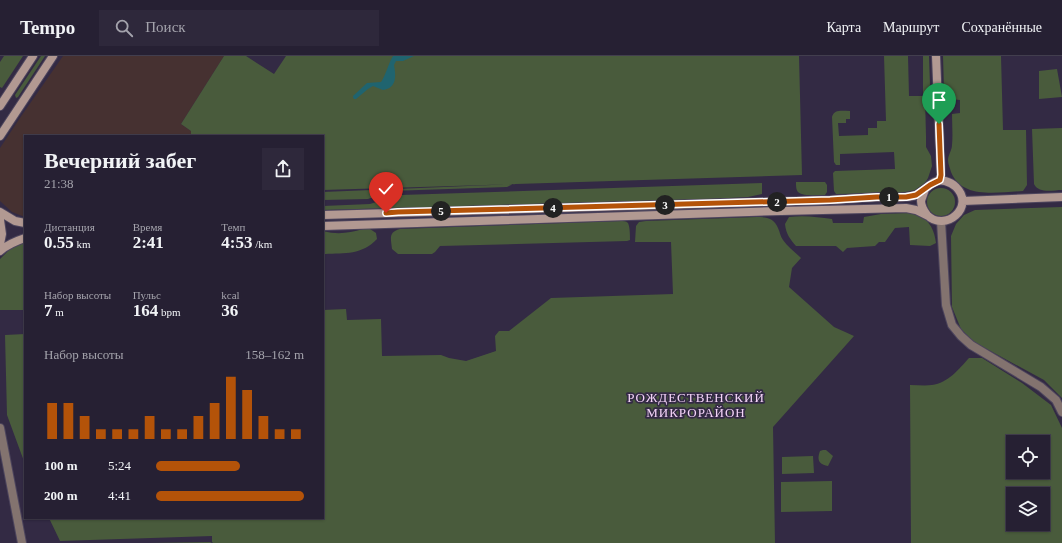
<!DOCTYPE html>
<html lang="ru">
<meta charset="utf-8">
<style>
:root{--surface:#262033;--page:#2e283b;--text:#f1f3f6;--muted:#a4a3ac;--line:#423e4e;--accent:#b45309}
body{margin:0;font-family:Georgia,serif;background:var(--page);color:var(--text);height:100vh;display:flex;flex-direction:column;font-size:15px;white-space:nowrap}
*{box-sizing:border-box;margin:0}
p{font-size:13px;color:var(--muted)}
.icon{flex:none;width:22px;height:22px;fill:none;stroke:currentColor;stroke-width:2;stroke-linecap:round;stroke-linejoin:round}
.map{position:relative;flex:1;overflow:hidden}
.side{position:absolute;left:24px;top:79px;width:300px;height:384px;display:flex;flex-direction:column;background:var(--surface);border-radius:0px;box-shadow:0 1px 3px #0004,0 0 0 1px var(--line)}
.side>*{flex:none}
.controls{position:absolute;left:1006px;top:379px;display:grid;gap:8px}
.controls a{display:grid;place-items:center;width:44px;height:44px;border-radius:0px;background:var(--surface);box-shadow:0 1px 3px #0004,0 0 0 1px var(--line);font-size:20px}
.pin{position:absolute;display:grid;place-items:center;width:34px;height:34px;color:#fff;margin:-41px -17px;border-radius:50% 50% 50% 0;rotate:-45deg;box-shadow:0 0 4px #0007}
.pin .icon{rotate:45deg}
.km{position:absolute;width:20px;height:20px;margin:-10px;border-radius:50%;background:#222;color:#fff;font-size:11px;line-height:20px;text-align:center}
.round{display:grid;place-items:center;flex:none;width:42px;height:42px;border-radius:0px;background:var(--page)}
.headline{display:flex;align-items:center;justify-content:space-between;height:68px;padding:0 20px}
h1{font-size:22px;font-weight:700;line-height:30px}
.stats{display:grid;grid-template-columns:repeat(3,1fr);gap:6px;height:68px;padding:4px 20px}
.stats div{display:grid;align-content:center}
.stats b{font-size:17px;font-weight:700}
.stats small{font-size:11px;font-weight:400}
.stats p{font-size:11px}
.chart{height:112px;padding:8px 20px}
.chart p{display:flex;justify-content:space-between}
.chart svg{width:100%;height:72px;margin-top:4px;stroke:var(--accent);stroke-width:6}
ul{padding:0 20px;list-style:none;font-size:13px}
li{display:grid;grid-template-columns:64px 48px 1fr;align-items:center;height:30px}
li i{height:10px;border-radius:5px;background:var(--accent)}
header{display:flex;align-items:center;gap:24px;box-sizing:border-box;height:56px;padding:0 20px;background:var(--surface);border-bottom:1px solid var(--line)}
header strong{font-size:19px}
nav{display:flex;gap:22px;margin-inline-start:auto;font-size:14px}
.search{width:280px;height:36px;background:var(--page);display:flex;align-items:center;gap:10px;box-sizing:border-box;padding:0 14px;border-radius:0px;color:var(--muted);font-size:15px}
.map>svg:first-child{display:block}
</style>
<header>
<strong>Tempo</strong>
<div class="search"><svg class="icon" aria-label="search" viewBox="0 0 24 24"><circle cx="10" cy="10" r="6"/><path d="M15 15l6 6"/></svg>Поиск</div>
<nav><a>Карта</a><a>Маршрут</a><a>Сохранённые</a></nav>
</header>
<div class="map">
<svg width="1062" height="487" viewBox="0 0 1062 487">
<rect width="100%" height="100%" fill="#332a44"/>
<path fill="#463131" d="M 63,0 L 224,0 L 181,68 L 191,75 L 191,80 L 25,80 L 25,161 L 12,156 L 0,145 L 0,92 L 22,59 Z"/>
<path fill="#495b3c" fill-rule="evenodd" d="M 4,0 L 23,0 L 2,32 L 0,31 L 0,6 Z
M 41,0 L 45,0 L 18,41 L 16,42 L 15,39 Z
M 224,0 L 246,0 L 274,18 L 286,0 L 799,0 L 802,119 L 323,134 L 323,80 L 191,80 L 191,75 L 181,68 Z
M 884,0 L 908,0 L 909,40 L 923,40 L 923,0 L 929,0 L 930,29 L 925,41 L 926,80 L 926,91 L 931,100 L 932,110 L 928,122 L 925,127 L 915,134 L 901,137 L 836,138 L 834,135 L 833,117 L 835,115 L 895,113 L 894,96 L 840,98 L 840,109 L 836,109 L 834,106 L 832,61 C 834,53 842,55 850,55 L 850,63 L 846,63 L 846,67 L 838,67 L 839,80 L 868,79 L 868,72 L 877,72 L 877,65 L 886,65 Z
M 943,0 L 1001,0 L 1003,74 L 1026,74 L 1027,129 L 1023,135 C 999,136 962,144 951,116 C 950,112 948,108 948,104 C 948,99 952,94 952,89 C 953,79 952,68 952,58 L 960,57 L 960,44 L 951,43 L 948,38 L 944,34 Z
M 1057,13 L 1062,41 L 1039,43 L 1039,15 Z
M 1062,72 L 1062,134 C 1053,134 1039,138 1034,128 L 1032,73 Z
M 796,126 L 825,126 L 827,129 L 827,136 L 825,139 C 818,139 804,141 798,136 C 796,134 796,129 796,126 Z
M 762,127 L 762,138 L 748,141 L 710,143 L 323,154 L 323,150 L 370,148 L 395,140 L 401,139 Z
M 513,128 L 507,131 L 390,135 L 368,143 L 323,144 L 323,136 Z
M927 146a14 14 0 1 1 28 0a14 14 0 1 1-28 0Z
M 1062,151 L 1062,342 L 1044,324 L 974,286 L 961,273 L 952,251 L 951,180 L 956,168 L 964,159 L 975,154 Z
M 909,157 C 926,159 934,170 936,187 L 930,190 L 910,189 L 909,171 L 895,172 L 885,186 L 879,186 L 875,190 L 847,192 L 843,196 L 836,190 L 796,190 C 790,183 786,178 785,168 L 789,161 C 804,159 818,161 832,163 L 833,167 L 863,167 L 864,161 L 881,158 Z
M 757,161 C 767,161 774,162 778,172 C 780,176 780,180 783,184 C 788,191 795,196 801,202 L 792,212 L 789,231 L 834,271 L 854,280 L 773,371 L 775,487 L 213,487 L 212,486 L 210,487 L 149,487 L 212,486 L 212,480 L 60,485 L 49,462 L 323,462 L 323,254 L 346,253 L 347,264 L 381,263 L 382,300 L 441,299 L 449,302 L 466,305 L 496,295 L 495,280 L 499,275 L 509,275 L 551,242 L 673,238 L 671,186 L 635,186 L 636,170 L 639,166 L 646,165 Z
M 621,165 C 623,165 626,165 628,167 C 630,171 630,180 630,184 L 627,185 L 440,190 L 435,196 L 432,198 L 398,198 L 392,193 C 391,183 388,176 400,173 Z
M 363,173 L 370,173 L 376,177 L 377,183 C 362,199 345,197 325,198 L 323,196 L 323,175 C 338,179 349,177 363,173 Z
M 23,186 L 25,186 L 25,254 L 0,254 L 0,203 L 10,193 Z
M 25,278 L 25,408 L 7,359 L 5,279 Z
M 969,302 L 982,302 L 1022,327 L 1051,349 L 1062,372 L 1062,487 L 911,487 L 910,329 C 917,329 925,330 932,329 C 948,327 959,313 969,302 ZM 1013,386 L 1043,386 L 1043,416 L 1013,416 ZM 1013,438 L 1043,438 L 1043,468 L 1013,468 Z
M 823,394 L 826,394 L 833,400 L 828,410 C 818,408 817,403 820,395 Z
M 813,400 L 814,417 L 782,418 L 782,401 Z
M 832,425 L 832,455 L 781,456 L 781,426 Z"/>
<path fill="#20646f" d="M 393,0 L 414,0 L 403,5 L 396,5 L 394,9 C 396,20 397,32 383,34 L 373,30 L 368,33 L 356,43 L 354,43 L 353,41 L 353,40 L 367,27 L 381,26 C 386,19 388,8 393,0 Z"/>
<g fill="none" stroke-linecap="round" stroke-linejoin="round">
<defs>
<path id="tertiary" d="M 941,165 L 946,249 L 952,269 L 961,280 L 971,289 L 1041,331 L 1056,344 L 1062,356
M 0,372 L 22,487"/>
<path id="secondary" d="M 936,0 L 941,119 L 940,124
M 0,50 L 33,0
M 0,80 L 53,0
M 963,145 L 1062,141
M 0,156 L 15,165 L 25,167
M 323,159 L 830,144 C 847,143 863,142 879,141 C 890,141 906,143 916,139 C 927,134 932,122 945,125 C 949,126 953,128 956,131 C 976,151 945,177 927,159 C 924,155 921,149 921,145 C 922,141 924,137 925,133
M 0,164 L 2,178 L 0,188
M 323,170 L 781,155 L 906,152 L 916,154 L 928,160
M 0,195 C 8,188 16,185 25,182"/>
</defs>
<use href="#tertiary" stroke="#4d455d" stroke-width="10"/>
<use href="#secondary" stroke="#4d455d" stroke-width="10"/>
<use href="#tertiary" stroke="#83736f" stroke-width="8"/>
<use href="#secondary" stroke="#b29992" stroke-width="8"/>
</g>
<g fill="none" stroke-linecap="round" stroke-linejoin="round">
<defs>
<path id="route" d="M 386,157 L 398,156 L 830,144 L 877,141 L 906,141 L 916,139 L 930,129 L 940,124 L 941,119 L 939,68"/>
</defs>
<use href="#route" stroke="#fff" stroke-width="8"/>
<use href="#route" stroke="#b45309" stroke-width="5"/>
</g>
<g text-anchor="middle" stroke-width="3.5" stroke-linejoin="round" paint-order="stroke">
<g font-size="13" letter-spacing="1" fill="#f4d4f8" stroke="#332a44">
<text x="696" y="346">РОЖДЕСТВЕНСКИЙ<tspan x="696" dy="15">МИКРОРАЙОН</tspan></text>
</g>
</g>
</svg>
<div class="controls">
<a><svg class="icon" aria-label="locate" viewBox="0 0 24 24"><circle cx="12" cy="12" r="6"/><path d="M12 2v4M12 18v4M2 12h4M18 12h4"/></svg></a>
<a><svg class="icon" aria-label="layers" viewBox="0 0 24 24"><path d="M12 4l9 5-9 5-9-5zM3 14l9 5 9-5"/></svg></a>
</div>
<div class="pin" style="left:939px;top:68px;background:#1e9e55"><svg class="icon" aria-label="arrive" viewBox="0 0 24 24"><path d="M6 21V4h12l-3 4 3 4H6"/></svg></div>
<div class="pin" style="left:386px;top:157px;background:#d93025"><svg class="icon" aria-label="check" viewBox="0 0 24 24"><path d="M5 12l5 5 9-10"/></svg></div>
<b class="km" style="left:889px;top:141px">1</b>
<b class="km" style="left:777px;top:146px">2</b>
<b class="km" style="left:665px;top:149px">3</b>
<b class="km" style="left:553px;top:152px">4</b>
<b class="km" style="left:441px;top:155px">5</b>
<section class="side">
<div class="headline"><div><h1>Вечерний забег</h1><p>21:38</p></div><a class="round"><svg class="icon" aria-label="share" viewBox="0 0 24 24"><path d="M12 15V3M7 8l5-5 5 5M5 13v7h14v-7"/></svg></a></div>
<div class="stats">
<div><p>Дистанция</p><b>0.55<small> km</small></b></div>
<div><p>Время</p><b>2:41</b></div>
<div><p>Темп</p><b>4:53<small> /km</small></b></div>
</div>
<div class="stats">
<div><p>Набор высоты</p><b>7<small> m</small></b></div>
<div><p>Пульс</p><b>164<small> bpm</small></b></div>
<div><p>kcal</p><b>36</b></div>
</div>
<div class="chart"><p><span>Набор высоты</span>158–162 m</p>
<svg viewBox="0 0 160 44" preserveAspectRatio="none"><path d="M5 44V22M15 44V22M25 44V30M35 44V38M45 44V38M55 44V38M65 44V30M75 44V38M85 44V38M95 44V30M105 44V22M115 44V6M125 44V14M135 44V30M145 44V38M155 44V38"/></svg>
</div>
<ul>
<li><b>100 m</b>5:24<i style="width:57%"></i></li>
<li><b>200 m</b>4:41<i style="width:100%"></i></li>
</ul>
</section>
</div>
